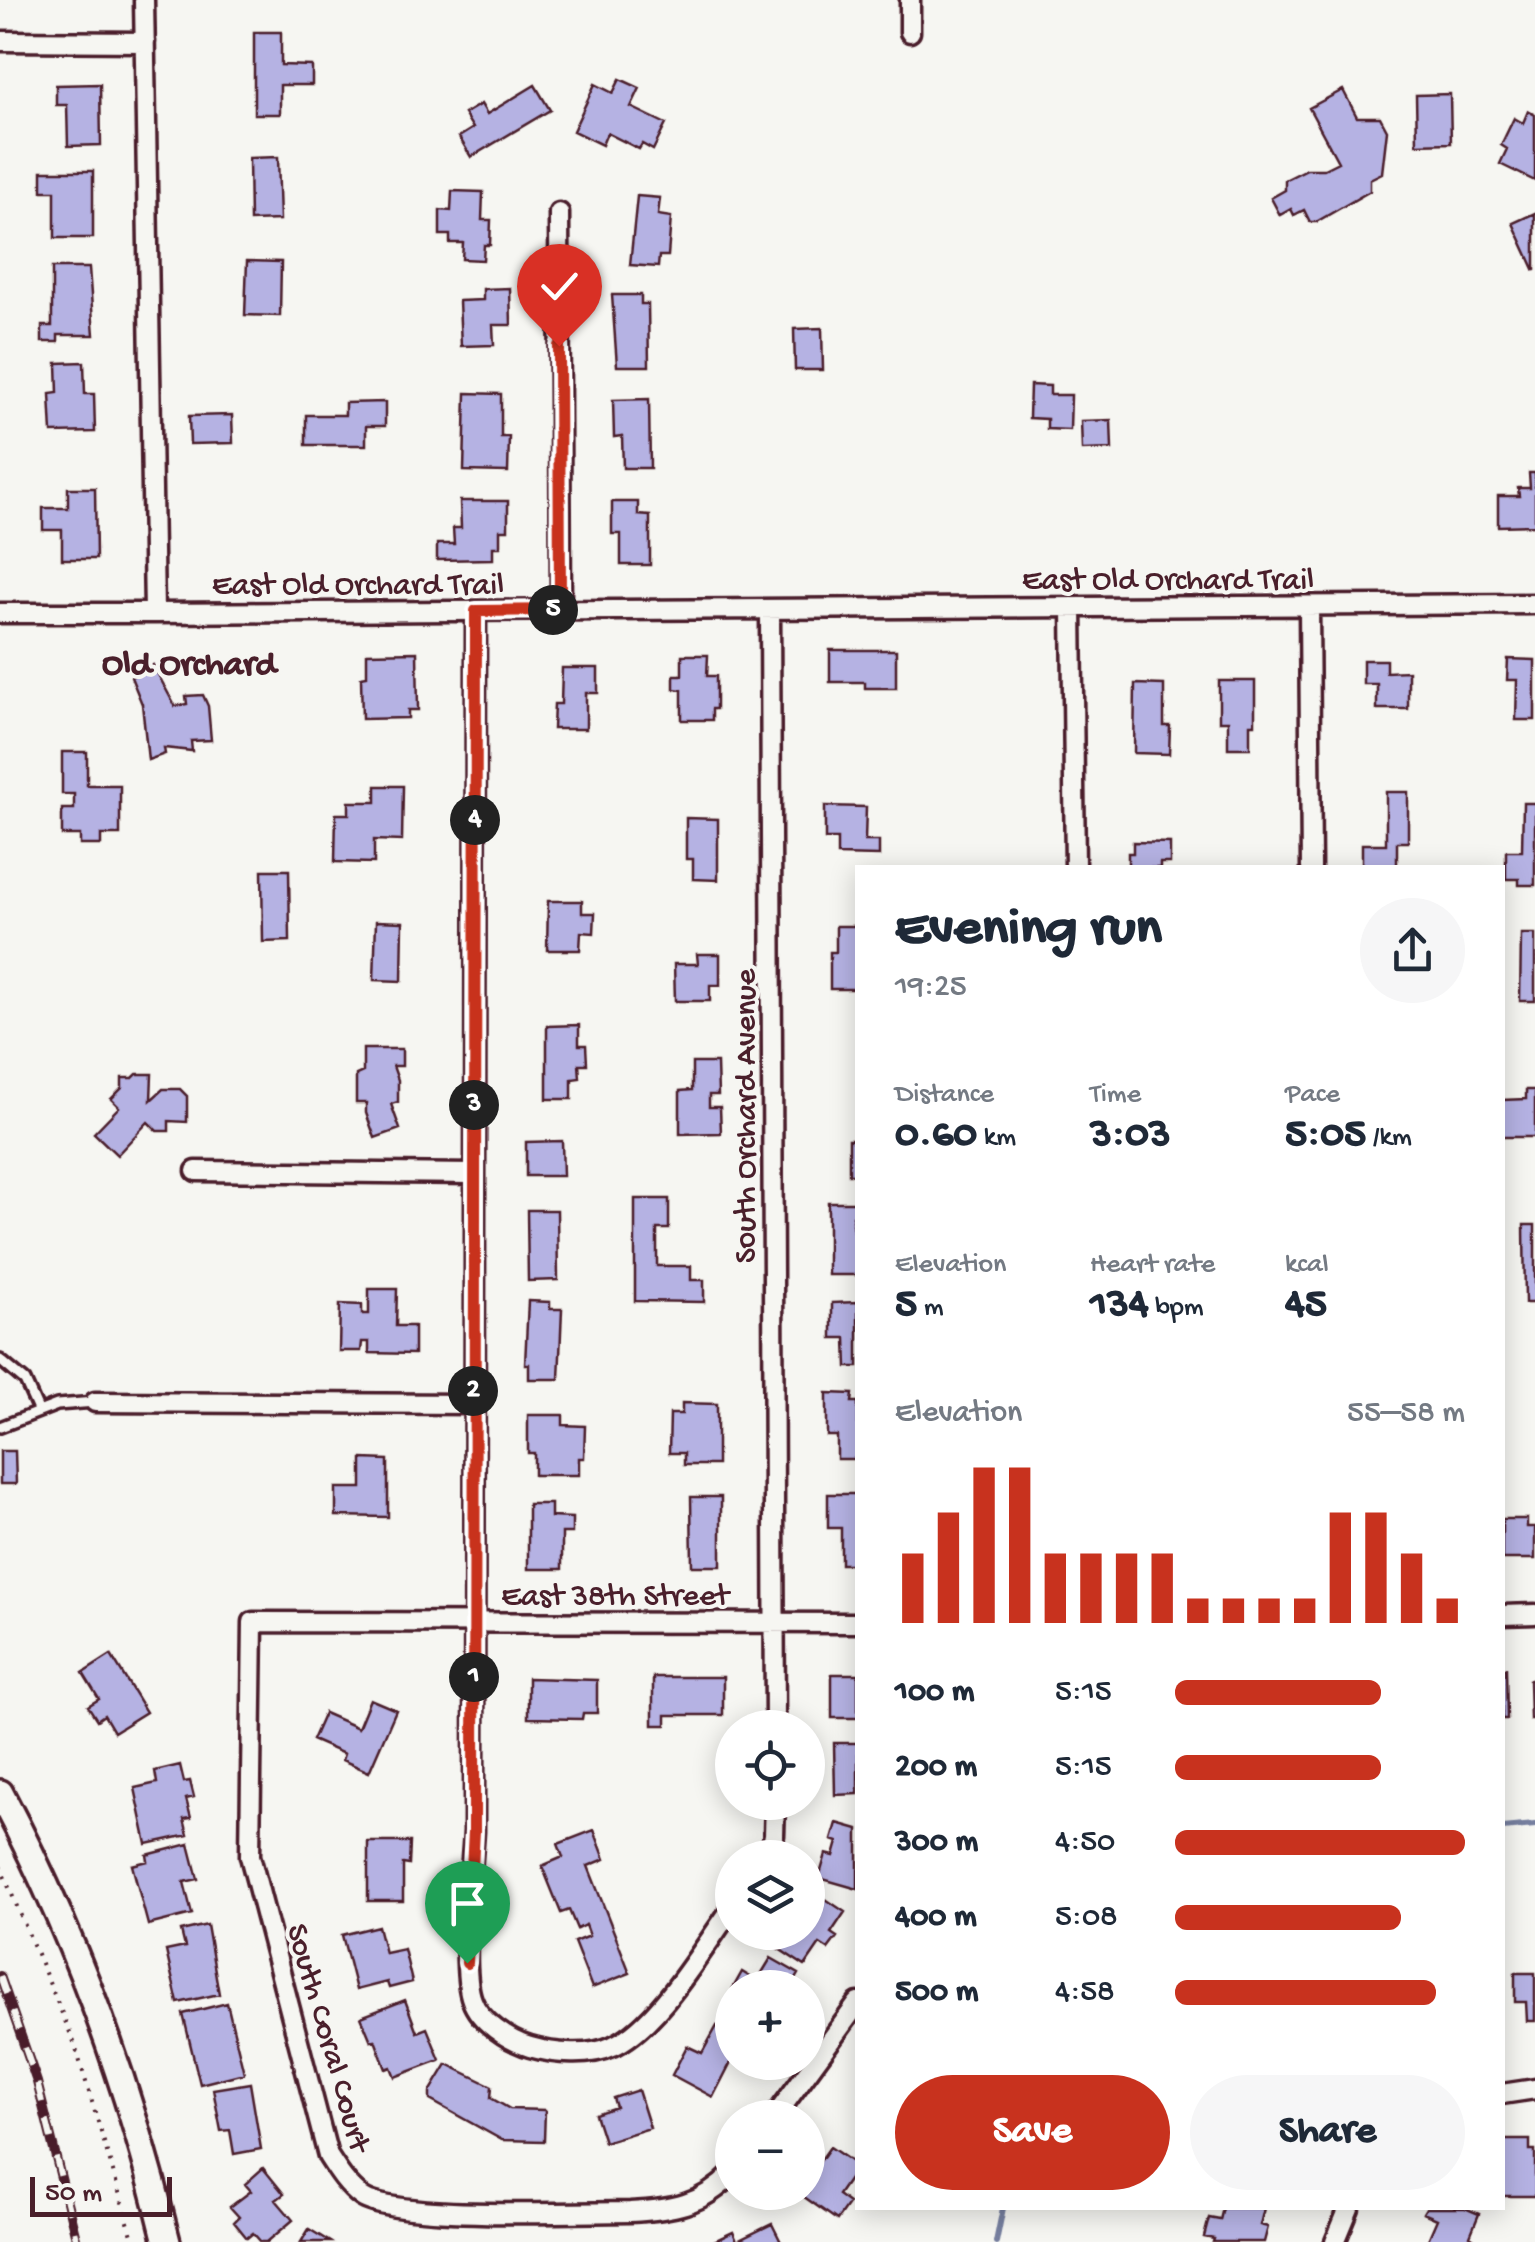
<!DOCTYPE html>
<meta charset="utf-8">
<style>
:root{--surface:#fff;--page:#f6f6f7;--text:#1f2937;--muted:#747a83;--accent:#c8321e}
body{margin:0;font-family:"Gochi Hand",sans-serif;background:var(--page);color:var(--text);height:100vh;display:flex;flex-direction:column;font-size:38px;white-space:nowrap}
*{box-sizing:border-box;margin:0}
p{font-size:32px;color:var(--muted)}
.icon{flex:none;width:55px;height:55px;fill:none;stroke:currentColor;stroke-width:2;stroke-linecap:round;stroke-linejoin:round}
.map{position:relative;flex:1;overflow:hidden}
.side{position:absolute;left:855px;top:865px;width:650px;height:1345px;display:flex;flex-direction:column;background:var(--surface);border-radius:0px;box-shadow:0 5px 25px #0003}
.side>*{flex:none}
.fabs{position:absolute;left:715px;top:1710px;display:grid;gap:20px}
.fabs a{display:grid;place-items:center;width:110px;height:110px;border-radius:50%;background:var(--surface);box-shadow:0 5px 25px #0003;font-size:50px}
.scale{position:absolute;left:30px;bottom:25px;width:142px;box-sizing:border-box;padding-left:10px;border:5px solid #4a1f2b;border-top:0;font-size:28px;line-height:35px;white-space:nowrap;color:#4a1f2b;-webkit-text-stroke:8px #f6f6f2;paint-order:stroke}
.pin{position:absolute;display:grid;place-items:center;width:85px;height:85px;color:#fff;margin:-102px -42px;border-radius:50% 50% 50% 0;rotate:-45deg;box-shadow:0 0 10px #0007}
.pin .icon{rotate:45deg}
.km{position:absolute;width:50px;height:50px;margin:-25px;border-radius:50%;background:#222;color:#fff;font-size:28px;line-height:50px;text-align:center}
.round{display:grid;place-items:center;flex:none;width:105px;height:105px;border-radius:52px;background:var(--page)}
.overview{display:flex;align-items:center;justify-content:space-between;height:170px;padding:0 40px}
h1{font-size:55px;font-weight:700;line-height:75px}
.figures{display:grid;grid-template-columns:repeat(3,1fr);gap:15px;height:170px;padding:10px 40px}
.figures div{display:grid;align-content:center}
.figures b{font-size:42px;font-weight:700}
.figures small{font-size:28px;font-weight:400}
.figures p{font-size:28px}
.chart{height:280px;padding:20px 40px}
.chart p{display:flex;justify-content:space-between}
.chart svg{width:100%;height:180px;margin-top:10px;stroke:var(--accent);stroke-width:6}
.button{display:flex;gap:20px;margin-top:auto;padding:20px 40px}
.button a{flex:1;height:115px;border-radius:60px;background:var(--accent);color:#fff;font-size:40px;font-weight:700;line-height:115px;text-align:center}
.button a+a{background:var(--page);color:var(--text)}
ul{padding:0 40px;list-style:none;font-size:32px}
li{display:grid;grid-template-columns:160px 120px 1fr;align-items:center;height:75px}
li i{height:25px;border-radius:12px;background:var(--accent)}
.map>svg:first-child{display:block}
</style>
<div class="map">
<svg width="1535" height="2242" viewBox="0 0 1535 2242">
<rect width="100%" height="100%" fill="#f6f6f2"/>
<filter id="ink" filterUnits="userSpaceOnUse"><feTurbulence type="fractalNoise" baseFrequency=".01" numOctaves="2"/><feDisplacementMap in="SourceGraphic" scale="20" xChannelSelector="R" yChannelSelector="G"/><feConvolveMatrix kernelMatrix="1 2 1 2 8 2 1 2 1" color-interpolation-filters="sRGB"/></filter>
<g filter="url(#ink)">
<g fill="none" stroke-linecap="round" stroke-linejoin="round">
<path stroke="#767f9f" stroke-width="6" d="M 1502,1828 L 1535,1825
M 996,2242 L 1003,2208"/>
</g>
<path fill="#b5b2e3" stroke="#4a1f2b" stroke-width="2.5" d="M 254,32 L 281,32 L 281,65 L 312,66 L 312,85 L 280,85 L 280,114 L 254,114 Z
M 620,79 L 640,88 L 631,107 L 666,124 L 653,150 L 642,144 L 639,149 L 607,133 L 602,145 L 573,131 L 595,84 L 613,93 Z
M 100,84 L 101,145 L 68,146 L 67,105 L 56,105 L 56,85 Z
M 535,85 L 550,110 L 471,157 L 459,137 L 473,128 L 464,114 L 481,104 L 487,114 Z
M 1343,90 L 1357,117 L 1380,117 L 1387,130 L 1382,173 L 1370,179 L 1370,191 L 1316,222 L 1310,222 L 1304,210 L 1294,215 L 1291,209 L 1280,215 L 1271,198 L 1285,190 L 1285,180 L 1307,169 L 1324,169 L 1338,162 L 1309,108 Z
M 1450,94 L 1451,143 L 1417,144 L 1416,95 Z
M 1528,111 L 1535,115 L 1535,181 L 1500,164 L 1507,149 L 1501,145 L 1514,118 L 1523,123 Z
M 278,157 L 280,220 L 250,221 L 249,158 Z
M 42,171 L 93,171 L 93,238 L 55,238 L 55,191 L 42,191 Z
M 452,191 L 483,192 L 482,220 L 491,220 L 490,245 L 484,245 L 483,260 L 462,259 L 463,243 L 450,243 L 450,235 L 440,235 L 440,210 L 451,211 Z
M 637,196 L 660,198 L 658,215 L 671,217 L 668,256 L 659,256 L 658,267 L 630,265 Z
M 1535,213 L 1535,271 L 1513,223 Z
M 247,261 L 281,262 L 280,316 L 245,315 Z
M 52,268 L 89,268 L 94,335 L 58,335 L 58,342 L 42,342 L 42,326 L 52,326 Z
M 510,288 L 511,325 L 493,325 L 494,345 L 461,346 L 459,301 L 483,300 L 483,289 Z
M 612,295 L 641,295 L 641,304 L 648,304 L 649,366 L 617,366 Z
M 822,328 L 823,370 L 795,370 L 794,329 Z
M 84,362 L 85,394 L 94,394 L 95,432 L 52,433 L 50,394 L 58,393 L 57,363 Z
M 1030,385 L 1050,386 L 1050,395 L 1071,395 L 1070,430 L 1047,429 L 1047,419 L 1029,418 Z
M 466,393 L 501,394 L 501,437 L 509,437 L 508,472 L 464,471 Z
M 649,399 L 650,468 L 623,468 L 622,436 L 614,437 L 613,400 Z
M 385,402 L 385,426 L 366,426 L 366,445 L 306,445 L 306,415 L 345,415 L 345,403 Z
M 232,415 L 233,443 L 190,444 L 189,416 Z
M 1111,420 L 1112,449 L 1082,450 L 1081,421 Z
M 1529,473 L 1535,473 L 1535,525 L 1498,526 L 1498,496 L 1519,496 L 1518,488 L 1530,488 Z
M 68,488 L 95,488 L 96,559 L 62,559 L 62,530 L 43,530 L 43,508 L 68,508 Z
M 460,501 L 508,501 L 508,530 L 500,530 L 500,547 L 493,547 L 493,559 L 437,560 L 437,544 L 454,544 L 453,528 L 461,528 Z
M 612,502 L 638,502 L 638,515 L 650,516 L 650,565 L 621,565 L 621,534 L 612,534 Z
M 830,650 L 896,650 L 896,688 L 865,688 L 865,682 L 830,682 Z
M 417,652 L 418,710 L 408,710 L 408,718 L 362,719 L 361,677 L 367,676 L 367,653 Z
M 682,655 L 708,655 L 707,676 L 716,676 L 716,709 L 712,709 L 712,720 L 682,720 L 682,690 L 674,689 L 674,675 L 682,675 Z
M 1508,659 L 1535,660 L 1535,720 L 1516,720 L 1517,680 L 1507,680 Z
M 1363,660 L 1386,660 L 1386,672 L 1408,671 L 1408,709 L 1377,709 L 1377,684 L 1363,684 Z
M 153,665 L 175,706 L 187,704 L 186,696 L 203,695 L 208,706 L 211,740 L 191,741 L 192,751 L 164,748 L 165,754 L 148,760 L 142,704 L 131,677 Z
M 562,668 L 598,668 L 598,693 L 586,693 L 586,729 L 553,729 L 554,704 L 561,704 Z
M 1219,681 L 1255,681 L 1255,724 L 1250,724 L 1250,748 L 1228,748 L 1228,721 L 1219,721 Z
M 1135,684 L 1164,685 L 1164,726 L 1170,726 L 1169,754 L 1134,753 Z
M 62,752 L 87,752 L 87,785 L 120,785 L 120,835 L 101,835 L 101,845 L 80,845 L 80,835 L 62,835 L 62,809 L 74,809 L 74,794 L 62,794 Z
M 376,786 L 403,786 L 402,841 L 374,840 L 374,863 L 335,862 L 336,814 L 349,814 L 349,802 L 376,802 Z
M 1386,792 L 1408,792 L 1408,842 L 1397,842 L 1397,868 L 1362,868 L 1362,844 L 1386,844 Z
M 1523,803 L 1535,803 L 1535,885 L 1519,885 L 1519,879 L 1506,879 L 1506,851 L 1522,851 Z
M 825,806 L 866,807 L 865,841 L 879,841 L 879,856 L 837,855 L 837,839 L 825,839 Z
M 686,818 L 718,819 L 718,880 L 693,879 L 693,859 L 686,859 Z
M 1133,842 L 1170,843 L 1170,863 L 1160,863 L 1160,868 L 1128,868 L 1128,853 L 1133,853 Z
M 262,870 L 289,870 L 290,941 L 263,942 Z
M 548,901 L 582,901 L 582,913 L 595,913 L 594,933 L 581,932 L 580,950 L 547,950 Z
M 376,921 L 403,922 L 402,981 L 374,980 Z
M 836,926 L 858,926 L 858,989 L 830,989 L 830,952 L 836,952 Z
M 1521,934 L 1535,934 L 1535,1001 L 1520,1001 Z
M 697,954 L 720,954 L 720,985 L 710,985 L 710,1001 L 675,1001 L 674,964 L 698,964 Z
M 579,1025 L 579,1045 L 586,1045 L 587,1064 L 579,1064 L 580,1078 L 572,1079 L 572,1099 L 547,1099 L 547,1026 Z
M 363,1049 L 402,1049 L 402,1066 L 393,1066 L 398,1080 L 398,1102 L 391,1104 L 400,1129 L 375,1138 L 366,1113 L 366,1103 L 356,1103 L 356,1075 L 363,1072 Z
M 692,1063 L 717,1063 L 718,1095 L 709,1095 L 709,1107 L 720,1107 L 721,1133 L 680,1134 L 680,1091 L 692,1090 Z
M 137,1074 L 152,1074 L 151,1100 L 163,1089 L 180,1089 L 187,1096 L 187,1122 L 169,1121 L 169,1131 L 157,1131 L 148,1122 L 117,1155 L 94,1133 L 119,1107 L 111,1099 L 122,1088 L 122,1078 L 133,1078 Z
M 1526,1090 L 1535,1090 L 1535,1137 L 1502,1137 L 1502,1100 L 1526,1099 Z
M 849,1139 L 858,1139 L 858,1174 L 849,1174 Z
M 562,1141 L 563,1176 L 526,1176 L 526,1142 Z
M 635,1199 L 669,1199 L 669,1229 L 657,1229 L 657,1266 L 691,1266 L 691,1280 L 704,1280 L 704,1302 L 635,1301 Z
M 828,1202 L 858,1202 L 858,1216 L 853,1216 L 853,1231 L 858,1231 L 858,1275 L 828,1275 Z
M 527,1210 L 557,1210 L 558,1280 L 528,1281 Z
M 1524,1225 L 1535,1225 L 1535,1303 L 1525,1303 Z
M 369,1289 L 397,1289 L 396,1326 L 414,1326 L 414,1354 L 369,1353 L 369,1342 L 362,1342 L 361,1351 L 339,1351 L 340,1304 L 362,1305 L 362,1314 L 369,1314 Z
M 528,1301 L 550,1302 L 550,1309 L 562,1309 L 559,1379 L 529,1379 L 529,1364 L 525,1364 Z
M 858,1302 L 858,1367 L 847,1367 L 846,1338 L 832,1338 L 832,1303 Z
M 827,1393 L 853,1394 L 852,1402 L 858,1402 L 858,1459 L 837,1459 L 837,1436 L 827,1436 Z
M 682,1403 L 717,1404 L 717,1465 L 684,1465 L 684,1453 L 669,1453 L 670,1414 L 682,1414 Z
M 528,1415 L 563,1415 L 563,1425 L 585,1426 L 584,1458 L 579,1458 L 579,1475 L 534,1475 L 534,1453 L 528,1453 Z
M 0,1451 L 15,1451 L 16,1484 L 0,1484 Z
M 362,1459 L 388,1460 L 388,1517 L 336,1516 L 336,1488 L 362,1488 Z
M 828,1494 L 858,1494 L 858,1564 L 841,1564 L 841,1528 L 828,1528 Z
M 691,1497 L 721,1497 L 721,1566 L 692,1566 Z
M 528,1504 L 551,1504 L 551,1517 L 572,1518 L 572,1533 L 562,1533 L 562,1569 L 528,1569 Z
M 1502,1519 L 1527,1519 L 1527,1527 L 1535,1527 L 1535,1559 L 1502,1559 Z
M 111,1655 L 146,1712 L 114,1732 L 104,1715 L 97,1720 L 88,1706 L 99,1699 L 83,1673 Z
M 1502,1668 L 1506,1668 L 1507,1719 L 1502,1719 Z
M 832,1674 L 858,1674 L 858,1718 L 832,1718 Z
M 653,1677 L 723,1677 L 723,1715 L 666,1715 L 666,1725 L 653,1725 Z
M 528,1678 L 597,1680 L 597,1713 L 583,1713 L 582,1719 L 528,1718 Z
M 1529,1680 L 1535,1680 L 1535,1719 L 1530,1719 Z
M 370,1699 L 396,1710 L 369,1772 L 342,1760 L 344,1754 L 312,1740 L 324,1713 L 358,1728 Z
M 834,1743 L 858,1743 L 858,1794 L 835,1795 Z
M 180,1765 L 184,1782 L 190,1781 L 194,1797 L 186,1799 L 191,1818 L 184,1819 L 188,1835 L 147,1844 L 135,1788 L 157,1783 L 155,1771 Z
M 837,1823 L 858,1829 L 858,1889 L 819,1878 L 826,1854 L 834,1856 L 838,1842 L 832,1840 Z
M 594,1830 L 605,1859 L 588,1866 L 630,1973 L 592,1988 L 574,1942 L 589,1936 L 585,1925 L 577,1929 L 569,1910 L 561,1913 L 542,1866 L 563,1857 L 558,1844 Z
M 368,1842 L 410,1842 L 409,1865 L 403,1864 L 403,1901 L 368,1901 Z
M 189,1844 L 198,1879 L 184,1882 L 192,1914 L 148,1925 L 132,1865 L 148,1861 L 147,1855 Z
M 808,1887 L 845,1912 L 831,1933 L 837,1937 L 828,1949 L 820,1944 L 805,1966 L 773,1945 L 781,1932 L 808,1932 Z
M 207,1925 L 219,1994 L 178,2003 L 166,1951 L 185,1947 L 181,1931 Z
M 378,1926 L 385,1953 L 404,1949 L 412,1982 L 389,1988 L 387,1982 L 356,1990 L 342,1935 Z
M 771,1958 L 799,1974 L 791,1988 L 733,1988 L 742,1972 L 757,1981 Z
M 1515,1973 L 1535,1973 L 1535,2021 L 1527,2021 L 1526,2002 L 1515,2002 Z
M 405,2000 L 417,2032 L 427,2028 L 440,2060 L 395,2077 L 391,2067 L 386,2069 L 375,2040 L 371,2041 L 361,2017 Z
M 227,2003 L 244,2073 L 200,2084 L 183,2014 Z
M 717,2026 L 732,2034 L 732,2060 L 713,2097 L 672,2075 L 687,2046 L 702,2053 Z
M 447,2064 L 492,2086 L 491,2098 L 510,2109 L 545,2110 L 544,2141 L 502,2140 L 430,2100 L 430,2092 Z
M 250,2083 L 261,2149 L 234,2154 L 230,2130 L 221,2131 L 213,2089 Z
M 638,2090 L 650,2128 L 604,2142 L 595,2114 L 616,2107 L 613,2098 Z
M 1502,2140 L 1530,2140 L 1530,2150 L 1535,2150 L 1535,2196 L 1502,2196 Z
M 830,2147 L 858,2166 L 838,2195 L 849,2203 L 837,2220 L 797,2192 L 808,2192 L 808,2172 L 811,2174 Z
M 263,2168 L 284,2194 L 276,2200 L 293,2220 L 267,2242 L 261,2242 L 253,2233 L 247,2238 L 234,2222 L 239,2217 L 230,2207 L 251,2191 L 245,2184 Z
M 1223,2208 L 1264,2208 L 1260,2225 L 1268,2227 L 1264,2242 L 1213,2242 L 1214,2239 L 1204,2237 L 1209,2218 L 1220,2220 Z
M 1426,2208 L 1465,2208 L 1479,2214 L 1470,2236 L 1479,2242 L 1427,2242 L 1437,2219 L 1423,2213 Z
M 772,2224 L 781,2242 L 712,2242 L 733,2232 L 737,2241 Z
M 309,2229 L 330,2242 L 301,2242 Z"/>
<g fill="none" stroke-linecap="round" stroke-linejoin="round">
<defs>
<path id="service" d="M 0,1360 L 25,1381 L 38,1410
M 0,1427 L 57,1405 L 95,1402"/>
<path id="minor" d="M 144,0 L 154,613 L 1535,604
M 910,0 L 910,32
M 0,41 L 145,42
M 559,213 L 561,610
M 1309,606 L 1311,868
M 1072,607 L 1075,868
M 770,609 L 775,1728
M 476,611 L 474,1831 C 472,1869 460,1969 472,2000 C 479,2021 509,2041 530,2047 C 554,2054 590,2057 613,2046 C 658,2026 703,1948 732,1908
M 0,613 L 154,613
M 196,1171 L 474,1174
M 95,1402 L 473,1404
M 1502,1615 L 1535,1614
M 769,1858 L 774,1835 L 775,1802
M 1502,2094 L 1535,2089
M 774,2118 L 858,2003
M 732,2174 C 703,2205 671,2210 630,2212 C 579,2212 396,2220 362,2197 C 347,2186 337,2170 328,2156 L 250,1856 L 253,1622 L 858,1623
M 1335,2242 L 1349,2208"/>
<path id="secondary" d="M 0,1793 C 74,1933 130,2088 167,2242"/>
</defs>
<use href="#service" stroke="#4a1f2b" stroke-width="16"/>
<use href="#minor" stroke="#4a1f2b" stroke-width="25"/>
<use href="#secondary" stroke="#4a1f2b" stroke-width="32"/>
<path stroke="#4a1f2b" stroke-width="4" stroke-dasharray="2.5 8" stroke-linecap="butt" d="M 0,1866 L 74,2042 L 134,2242"/>
<use href="#service" stroke="#f6f6f2" stroke-width="9"/>
<use href="#minor" stroke="#f6f6f2" stroke-width="18"/>
<use href="#secondary" stroke="#f6f6f2" stroke-width="25"/>
<defs>
<path id="rail" d="M 0,1976 L 37,2082 L 77,2242"/>
</defs>
<use href="#rail" stroke="#4a1f2b" stroke-width="10"/>
<use href="#rail" stroke="#f6f6f2" stroke-width="6" stroke-dasharray="19" stroke-linecap="butt"/>
</g>
</g>
<g fill="none" stroke-linecap="round" stroke-linejoin="round" filter="url(#ink)">
<defs>
<path id="route" d="M 467,1963 L 474,1831 L 476,611 L 560,610 L 559,346"/>
</defs>
<use href="#route" stroke="#fff" stroke-width="20"/>
<use href="#route" stroke="#c8321e" stroke-width="12"/>
</g>
<g text-anchor="middle" stroke-width="8" stroke-linejoin="round" paint-order="stroke">
<g font-size="32" fill="#4a1f2b" stroke="#f6f6f2">
<text x="1168" y="588">East Old Orchard Trail</text>
<text x="358" y="593">East Old Orchard Trail</text>
<text transform="translate(743 1116) rotate(-90)" y="11">South Orchard Avenue</text>
<text x="615" y="1604">East 38th Street</text>
<text transform="translate(331 2037) rotate(74)" y="11">South Coral Court</text>
</g>
<g font-size="35" font-weight="bold" fill="#4a1f2b" stroke="#f6f6f2">
<text x="189" y="673">Old Orchard</text>
</g>
</g>
</svg>
<div class="fabs">
<a><svg class="icon" aria-label="locate" viewBox="0 0 24 24"><circle cx="12" cy="12" r="6"/><path d="M12 2v4M12 18v4M2 12h4M18 12h4"/></svg></a>
<a><svg class="icon" aria-label="layers" viewBox="0 0 24 24"><path d="M12 4l9 5-9 5-9-5zM3 14l9 5 9-5"/></svg></a>
<a>+</a>
<a>−</a>
</div>
<div class="scale">50 m</div>
<div class="pin" style="left:467px;top:1963px;background:#1e9e55"><svg class="icon" aria-label="arrive" viewBox="0 0 24 24"><path d="M6 21V4h12l-3 4 3 4H6"/></svg></div>
<div class="pin" style="left:559px;top:346px;background:#d93025"><svg class="icon" aria-label="check" viewBox="0 0 24 24"><path d="M5 12l5 5 9-10"/></svg></div>
<b class="km" style="left:474px;top:1677px">1</b>
<b class="km" style="left:473px;top:1391px">2</b>
<b class="km" style="left:474px;top:1105px">3</b>
<b class="km" style="left:475px;top:820px">4</b>
<b class="km" style="left:553px;top:610px">5</b>
<section class="side">
<div class="overview"><div><h1>Evening run</h1><p>19:25</p></div><a class="round"><svg class="icon" aria-label="share" viewBox="0 0 24 24"><path d="M12 15V3M7 8l5-5 5 5M5 13v7h14v-7"/></svg></a></div>
<div class="figures">
<div><p>Distance</p><b>0.60<small> km</small></b></div>
<div><p>Time</p><b>3:03</b></div>
<div><p>Pace</p><b>5:05<small> /km</small></b></div>
</div>
<div class="figures">
<div><p>Elevation</p><b>5<small> m</small></b></div>
<div><p>Heart rate</p><b>134<small> bpm</small></b></div>
<div><p>kcal</p><b>45</b></div>
</div>
<div class="chart"><p><span>Elevation</span>55–58 m</p>
<svg viewBox="0 0 160 44" preserveAspectRatio="none"><path d="M5 44V27M15 44V17M25 44V6M35 44V6M45 44V27M55 44V27M65 44V27M75 44V27M85 44V38M95 44V38M105 44V38M115 44V38M125 44V17M135 44V17M145 44V27M155 44V38"/></svg>
</div>
<ul>
<li><b>100 m</b>5:15<i style="width:71%"></i></li>
<li><b>200 m</b>5:15<i style="width:71%"></i></li>
<li><b>300 m</b>4:50<i style="width:100%"></i></li>
<li><b>400 m</b>5:08<i style="width:78%"></i></li>
<li><b>500 m</b>4:58<i style="width:90%"></i></li>
</ul>
<div class="button"><a>Save</a><a>Share</a></div>
</section>
</div>
